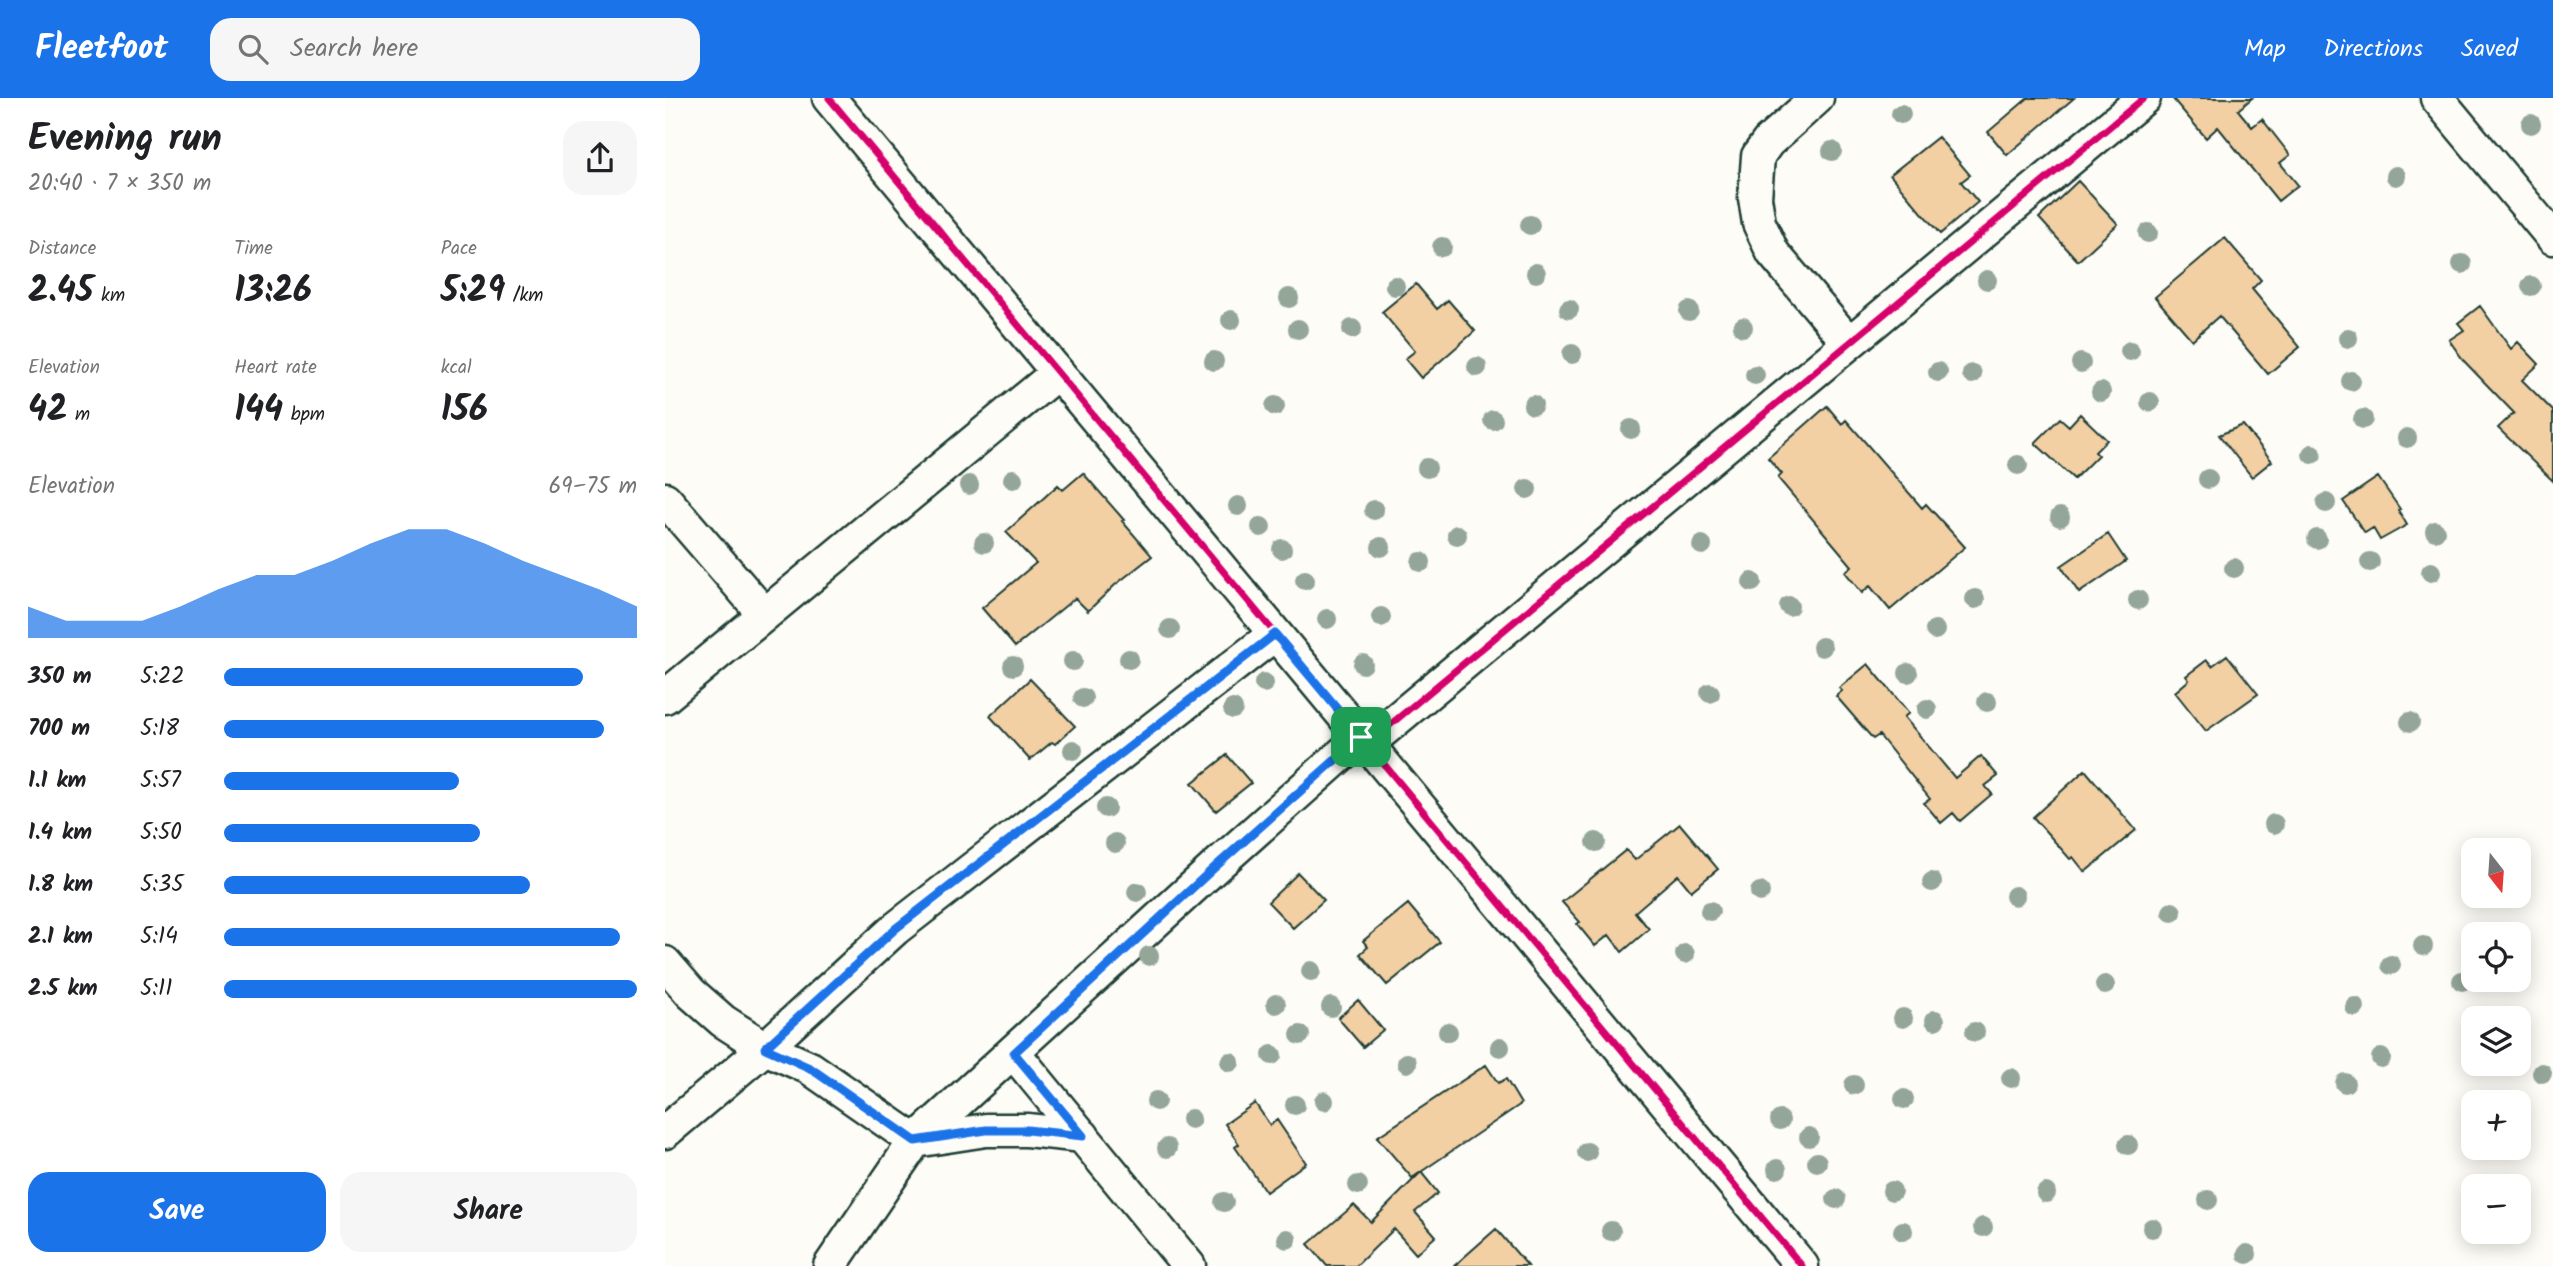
<!DOCTYPE html>
<meta charset="utf-8">
<style>
:root{--surface:#fff;--page:#f6f6f6;--text:#202124;--muted:#757577;--accent:#1a73e8}
body{margin:0;font-family:Kalam,sans-serif;background:var(--page);color:var(--text);height:100vh;display:flex;flex-direction:column;font-size:26px;white-space:nowrap}
*{box-sizing:border-box;margin:0}
p{font-size:23px;color:var(--muted)}
.icon{flex:none;width:38px;height:38px;fill:none;stroke:currentColor;stroke-width:2;stroke-linecap:round;stroke-linejoin:round}
.map{position:relative;flex:1;overflow:hidden}
.sheet{display:flex;flex-direction:column;background:var(--surface);width:665px}
.sheet>*{flex:none}
.needle{width:46px;rotate:163deg}
.tools{position:absolute;left:1796px;top:740px;display:grid;gap:14px}
.tools a{display:grid;place-items:center;width:70px;height:70px;border-radius:14px;background:var(--surface);box-shadow:0 4px 18px #0003;font-size:35px}
.pin{position:absolute;display:grid;place-items:center;width:60px;height:60px;color:#fff;margin:-30px;border-radius:14px;box-shadow:0 4px 10px #0006}
.round{display:grid;place-items:center;flex:none;width:74px;height:74px;border-radius:21px;background:var(--page)}
.summary{display:flex;align-items:center;justify-content:space-between;height:119px;padding:0 28px}
h1{font-size:38px;font-weight:800;line-height:52px}
.figures{display:grid;grid-template-columns:repeat(3,1fr);gap:10px;height:119px;padding:7px 28px}
.figures div{display:grid;align-content:center}
.figures b{font-size:35px;font-weight:800}
.figures small{font-size:19px;font-weight:400}
.figures p{font-size:19px}
.chart{height:196px;padding:14px 28px}
.chart p{display:flex;justify-content:space-between}
.chart svg{width:100%;height:126px;margin-top:7px;fill:var(--accent);opacity:.7}
.cta{display:flex;gap:14px;margin-top:auto;padding:14px 28px}
.cta a{flex:1;height:80px;border-radius:21px;background:var(--accent);color:#fff;font-size:28px;font-weight:800;line-height:80px;text-align:center}
.cta a+a{background:var(--page);color:var(--text)}
ul{padding:0 28px;list-style:none;font-size:23px}
li{display:grid;grid-template-columns:112px 84px 1fr;align-items:center;height:52px}
li i{height:18px;border-radius:9px;background:var(--accent)}
header{display:flex;align-items:center;gap:42px;box-sizing:border-box;height:98px;padding:0 35px;background:var(--accent);color:#fff}
header strong{font-size:33px}
nav{display:flex;gap:38px;margin-inline-start:auto;font-size:24px}
.search{width:490px;height:63px;background:var(--page);display:flex;align-items:center;gap:18px;box-sizing:border-box;padding:0 24px;border-radius:21px;color:var(--muted);font-size:26px}
main{display:flex;flex:1;min-height:0}
.map>svg:first-child{display:block}
</style>
<header>
<strong>Fleetfoot</strong>
<div class="search"><svg class="icon" aria-label="search" viewBox="0 0 24 24"><circle cx="10" cy="10" r="6"/><path d="M15 15l6 6"/></svg>Search here</div>
<nav><a>Map</a><a>Directions</a><a>Saved</a></nav>
</header>
<main>
<section class="sheet">
<div class="summary"><div><h1>Evening run</h1><p>20:40 · 7 × 350 m</p></div><a class="round"><svg class="icon" aria-label="share" viewBox="0 0 24 24"><path d="M12 15V3M7 8l5-5 5 5M5 13v7h14v-7"/></svg></a></div>
<div class="figures">
<div><p>Distance</p><b>2.45<small> km</small></b></div>
<div><p>Time</p><b>13:26</b></div>
<div><p>Pace</p><b>5:29<small> /km</small></b></div>
</div>
<div class="figures">
<div><p>Elevation</p><b>42<small> m</small></b></div>
<div><p>Heart rate</p><b>144<small> bpm</small></b></div>
<div><p>kcal</p><b>156</b></div>
</div>
<div class="chart"><p><span>Elevation</span>69–75 m</p>
<svg viewBox="0 0 160 44" preserveAspectRatio="none"><path d="M0 44V33L10 38L20 38L30 38L40 33L50 27L60 22L70 22L80 17L90 11L100 6L110 6L120 11L130 17L140 22L150 27L160 33V44z"/></svg>
</div>
<ul>
<li><b>350 m</b>5:22<i style="width:87%"></i></li>
<li><b>700 m</b>5:18<i style="width:92%"></i></li>
<li><b>1.1 km</b>5:57<i style="width:57%"></i></li>
<li><b>1.4 km</b>5:50<i style="width:62%"></i></li>
<li><b>1.8 km</b>5:35<i style="width:74%"></i></li>
<li><b>2.1 km</b>5:14<i style="width:96%"></i></li>
<li><b>2.5 km</b>5:11<i style="width:100%"></i></li>
</ul>
<div class="cta"><a>Save</a><a>Share</a></div>
</section>
<div class="map">
<svg width="1888" height="1168" viewBox="0 0 1888 1168">
<rect width="100%" height="100%" fill="#fdfcf7"/>
<filter id="ink" filterUnits="userSpaceOnUse"><feTurbulence type="fractalNoise" baseFrequency=".0143" numOctaves="2"/><feDisplacementMap in="SourceGraphic" scale="14" xChannelSelector="R" yChannelSelector="G"/><feConvolveMatrix kernelMatrix="1 2 1 2 8 2 1 2 1" color-interpolation-filters="sRGB"/></filter>
<g filter="url(#ink)">
<path fill="#f3cfa4" stroke="#1f3d34" stroke-width="2" d="M 1363,0 L 1409,0 L 1342,57 L 1323,34 Z
M 1507,0 L 1587,0 L 1573,12 L 1587,29 L 1597,21 L 1625,57 L 1615,65 L 1633,87 L 1613,103 L 1553,29 L 1541,40 Z
M 1273,39 L 1305,77 L 1296,84 L 1313,104 L 1275,136 L 1225,77 Z
M 1413,83 L 1453,126 L 1413,163 L 1374,120 Z
M 1560,140 L 1596,182 L 1587,191 L 1635,249 L 1603,276 L 1554,218 L 1527,242 L 1490,199 Z
M 751,186 L 772,211 L 783,202 L 810,233 L 756,280 L 740,261 L 750,253 L 717,214 Z
M 1815,208 L 1846,251 L 1853,244 L 1874,266 L 1857,282 L 1888,313 L 1888,383 L 1833,330 L 1849,315 L 1799,263 L 1784,242 L 1799,232 L 1793,225 Z
M 1162,308 L 1177,326 L 1181,322 L 1257,410 L 1261,406 L 1300,449 L 1225,512 L 1205,488 L 1197,495 L 1180,474 L 1187,468 L 1113,380 L 1117,376 L 1103,360 Z
M 1415,316 L 1442,342 L 1430,354 L 1433,357 L 1409,381 L 1370,345 L 1395,320 L 1404,328 Z
M 1578,327 L 1607,363 L 1587,379 L 1554,337 Z
M 418,375 L 459,422 L 457,423 L 487,458 L 450,487 L 423,513 L 410,500 L 350,549 L 317,510 L 371,465 L 341,434 L 393,387 L 398,392 Z
M 1713,379 L 1735,411 L 1733,412 L 1742,427 L 1715,442 L 1708,430 L 1700,435 L 1678,403 Z
M 1443,436 L 1461,463 L 1414,495 L 1396,468 Z
M 1562,557 L 1593,596 L 1541,633 L 1510,594 L 1524,582 L 1521,578 L 1542,562 L 1547,568 Z
M 1203,566 L 1244,615 L 1239,619 L 1290,680 L 1316,658 L 1333,678 L 1320,688 L 1327,696 L 1295,723 L 1288,715 L 1276,725 L 1259,705 L 1265,701 L 1214,637 L 1208,641 L 1171,598 L 1177,593 L 1174,590 Z
M 365,581 L 410,628 L 390,646 L 387,644 L 365,662 L 325,618 Z
M 562,657 L 586,685 L 551,713 L 527,685 Z
M 1420,672 L 1471,732 L 1420,774 L 1408,759 L 1405,761 L 1368,719 Z
M 1015,726 L 1053,771 L 1026,793 L 1013,777 L 970,814 L 984,831 L 957,854 L 944,837 L 930,848 L 912,826 L 915,824 L 897,804 L 961,752 L 970,762 Z
M 633,775 L 659,802 L 628,830 L 603,804 Z
M 743,806 L 775,844 L 722,887 L 695,856 L 703,849 L 698,843 Z
M 693,902 L 718,932 L 698,949 L 673,920 Z
M 821,967 L 833,985 L 841,981 L 856,1006 L 747,1080 L 712,1039 Z
M 590,1005 L 605,1027 L 612,1022 L 641,1065 L 601,1094 L 570,1049 L 574,1046 L 560,1026 Z
M 756,1074 L 773,1095 L 750,1114 L 771,1138 L 751,1156 L 729,1131 L 691,1168 L 662,1168 L 643,1146 L 689,1107 L 706,1124 Z
M 831,1131 L 863,1168 L 789,1168 Z"/>
<g fill="none" stroke-linecap="round" stroke-linejoin="round">
<defs>
<path id="minor" d="M 164,0 L 1137,1168
M 1152,0 L 1103,44 L 1093,58 L 1090,100 L 1094,125 L 1108,155 L 1184,245
M 1772,0 L 1888,140
M 0,401 L 99,516
M 0,599 L 392,275
M 702,646 L 1479,0
M 0,865 L 26,895 L 58,923 L 100,950 L 145,970 L 250,1043 L 549,770 L 696,639
M 349,955 L 524,1168
M 0,1034 L 100,950 L 230,831 L 610,536
M 165,1168 L 250,1043 L 321,1032 L 362,1032 L 418,1038"/>
</defs>
<use href="#minor" stroke="#1f3d34" stroke-width="37"/>
<use href="#minor" stroke="#fdfcf7" stroke-width="32"/>
<defs>
<path id="cycleway" d="M 164,0 L 1137,1168
M 702,646 L 1479,0"/>
</defs>
<use href="#cycleway" stroke="#fdfcf7" stroke-width="11"/>
<use href="#cycleway" stroke="#d6006c" stroke-width="7"/>
</g>
<g fill="#94a698">
<circle cx="1236" cy="16" r="10"/>
<circle cx="1866" cy="26" r="10"/>
<circle cx="1167" cy="53" r="10"/>
<circle cx="1731" cy="78" r="10"/>
<circle cx="865" cy="127" r="10"/>
<circle cx="1483" cy="135" r="10"/>
<circle cx="777" cy="149" r="10"/>
<circle cx="1797" cy="166" r="10"/>
<circle cx="871" cy="175" r="10"/>
<circle cx="1322" cy="182" r="10"/>
<circle cx="730" cy="188" r="10"/>
<circle cx="1866" cy="188" r="10"/>
<circle cx="624" cy="200" r="10"/>
<circle cx="904" cy="211" r="10"/>
<circle cx="1024" cy="213" r="10"/>
<circle cx="566" cy="222" r="10"/>
<circle cx="1078" cy="229" r="10"/>
<circle cx="633" cy="231" r="10"/>
<circle cx="687" cy="231" r="10"/>
<circle cx="1683" cy="240" r="10"/>
<circle cx="1465" cy="253" r="10"/>
<circle cx="907" cy="256" r="10"/>
<circle cx="549" cy="263" r="10"/>
<circle cx="1416" cy="265" r="10"/>
<circle cx="812" cy="269" r="10"/>
<circle cx="1273" cy="274" r="10"/>
<circle cx="1307" cy="276" r="10"/>
<circle cx="1090" cy="277" r="10"/>
<circle cx="1686" cy="283" r="10"/>
<circle cx="1436" cy="294" r="10"/>
<circle cx="1485" cy="304" r="10"/>
<circle cx="868" cy="307" r="10"/>
<circle cx="610" cy="308" r="10"/>
<circle cx="1698" cy="321" r="10"/>
<circle cx="828" cy="322" r="10"/>
<circle cx="966" cy="331" r="10"/>
<circle cx="1742" cy="340" r="10"/>
<circle cx="1647" cy="356" r="10"/>
<circle cx="1353" cy="367" r="10"/>
<circle cx="762" cy="370" r="10"/>
<circle cx="348" cy="381" r="10"/>
<circle cx="1543" cy="381" r="10"/>
<circle cx="304" cy="387" r="10"/>
<circle cx="862" cy="391" r="10"/>
<circle cx="1661" cy="405" r="10"/>
<circle cx="573" cy="408" r="10"/>
<circle cx="709" cy="412" r="10"/>
<circle cx="1395" cy="419" r="10"/>
<circle cx="596" cy="429" r="10"/>
<circle cx="1770" cy="433" r="10"/>
<circle cx="792" cy="437" r="10"/>
<circle cx="1652" cy="441" r="10"/>
<circle cx="319" cy="445" r="10"/>
<circle cx="1037" cy="447" r="10"/>
<circle cx="716" cy="449" r="10"/>
<circle cx="617" cy="451" r="10"/>
<circle cx="756" cy="464" r="10"/>
<circle cx="1705" cy="464" r="10"/>
<circle cx="1569" cy="470" r="10"/>
<circle cx="1766" cy="474" r="10"/>
<circle cx="640" cy="482" r="10"/>
<circle cx="1087" cy="484" r="10"/>
<circle cx="1310" cy="501" r="10"/>
<circle cx="1473" cy="502" r="10"/>
<circle cx="1124" cy="508" r="10"/>
<circle cx="716" cy="519" r="10"/>
<circle cx="662" cy="521" r="10"/>
<circle cx="505" cy="531" r="10"/>
<circle cx="1270" cy="532" r="10"/>
<circle cx="1157" cy="549" r="10"/>
<circle cx="464" cy="561" r="10"/>
<circle cx="408" cy="563" r="10"/>
<circle cx="698" cy="566" r="10"/>
<circle cx="348" cy="568" r="10"/>
<circle cx="1243" cy="575" r="10"/>
<circle cx="599" cy="585" r="10"/>
<circle cx="1045" cy="595" r="10"/>
<circle cx="418" cy="600" r="10"/>
<circle cx="1322" cy="604" r="10"/>
<circle cx="568" cy="611" r="10"/>
<circle cx="1262" cy="611" r="10"/>
<circle cx="1745" cy="624" r="10"/>
<circle cx="408" cy="652" r="10"/>
<circle cx="441" cy="710" r="10"/>
<circle cx="1609" cy="726" r="10"/>
<circle cx="931" cy="744" r="10"/>
<circle cx="450" cy="745" r="10"/>
<circle cx="1267" cy="784" r="10"/>
<circle cx="472" cy="794" r="10"/>
<circle cx="1095" cy="794" r="10"/>
<circle cx="1350" cy="798" r="10"/>
<circle cx="1045" cy="813" r="10"/>
<circle cx="1507" cy="814" r="10"/>
<circle cx="1758" cy="848" r="10"/>
<circle cx="1020" cy="856" r="10"/>
<circle cx="484" cy="858" r="10"/>
<circle cx="1726" cy="867" r="10"/>
<circle cx="646" cy="873" r="10"/>
<circle cx="1797" cy="883" r="10"/>
<circle cx="1440" cy="887" r="10"/>
<circle cx="611" cy="906" r="10"/>
<circle cx="666" cy="909" r="10"/>
<circle cx="1690" cy="909" r="10"/>
<circle cx="1238" cy="920" r="10"/>
<circle cx="1270" cy="922" r="10"/>
<circle cx="783" cy="934" r="10"/>
<circle cx="1310" cy="934" r="10"/>
<circle cx="635" cy="937" r="10"/>
<circle cx="835" cy="949" r="10"/>
<circle cx="607" cy="957" r="10"/>
<circle cx="1716" cy="960" r="10"/>
<circle cx="565" cy="964" r="10"/>
<circle cx="742" cy="965" r="10"/>
<circle cx="1877" cy="975" r="10"/>
<circle cx="1346" cy="980" r="10"/>
<circle cx="1680" cy="985" r="10"/>
<circle cx="1189" cy="987" r="10"/>
<circle cx="1239" cy="1001" r="10"/>
<circle cx="491" cy="1003" r="10"/>
<circle cx="659" cy="1003" r="10"/>
<circle cx="630" cy="1007" r="10"/>
<circle cx="526" cy="1021" r="10"/>
<circle cx="1115" cy="1022" r="10"/>
<circle cx="1144" cy="1039" r="10"/>
<circle cx="1463" cy="1047" r="10"/>
<circle cx="502" cy="1050" r="10"/>
<circle cx="922" cy="1054" r="10"/>
<circle cx="1152" cy="1064" r="10"/>
<circle cx="1112" cy="1071" r="10"/>
<circle cx="693" cy="1087" r="10"/>
<circle cx="1227" cy="1093" r="10"/>
<circle cx="1381" cy="1095" r="10"/>
<circle cx="1171" cy="1101" r="10"/>
<circle cx="1543" cy="1102" r="10"/>
<circle cx="559" cy="1104" r="10"/>
<circle cx="1318" cy="1129" r="10"/>
<circle cx="1487" cy="1130" r="10"/>
<circle cx="946" cy="1133" r="10"/>
<circle cx="1238" cy="1133" r="10"/>
<circle cx="622" cy="1141" r="10"/>
<circle cx="1582" cy="1156" r="10"/>
</g>
</g>
<g fill="none" stroke-linecap="round" stroke-linejoin="round" filter="url(#ink)">
<defs>
<path id="route" d="M 610,536 L 696,639 L 549,770 L 349,955 L 418,1038 L 362,1032 L 321,1032 L 250,1043 L 145,970 L 100,950 L 230,831 Z"/>
</defs>
<use href="#route" stroke="#fff" stroke-width="14"/>
<use href="#route" stroke="#1a73e8" stroke-width="9"/>
</g>
</svg>
<div class="tools">
<a><svg class="needle" viewBox="-14 -14 28 28"><path d="M0-13l5 13h-10z" fill="#e53935"/><path d="M0 13l5-13h-10z" fill="#757577"/></svg></a>
<a><svg class="icon" aria-label="locate" viewBox="0 0 24 24"><circle cx="12" cy="12" r="6"/><path d="M12 2v4M12 18v4M2 12h4M18 12h4"/></svg></a>
<a><svg class="icon" aria-label="layers" viewBox="0 0 24 24"><path d="M12 4l9 5-9 5-9-5zM3 14l9 5 9-5"/></svg></a>
<a>+</a>
<a>−</a>
</div>
<div class="pin" style="left:696px;top:639px;background:#1e9e55"><svg class="icon" aria-label="arrive" viewBox="0 0 24 24"><path d="M6 21V4h12l-3 4 3 4H6"/></svg></div>
</div>
</main>
